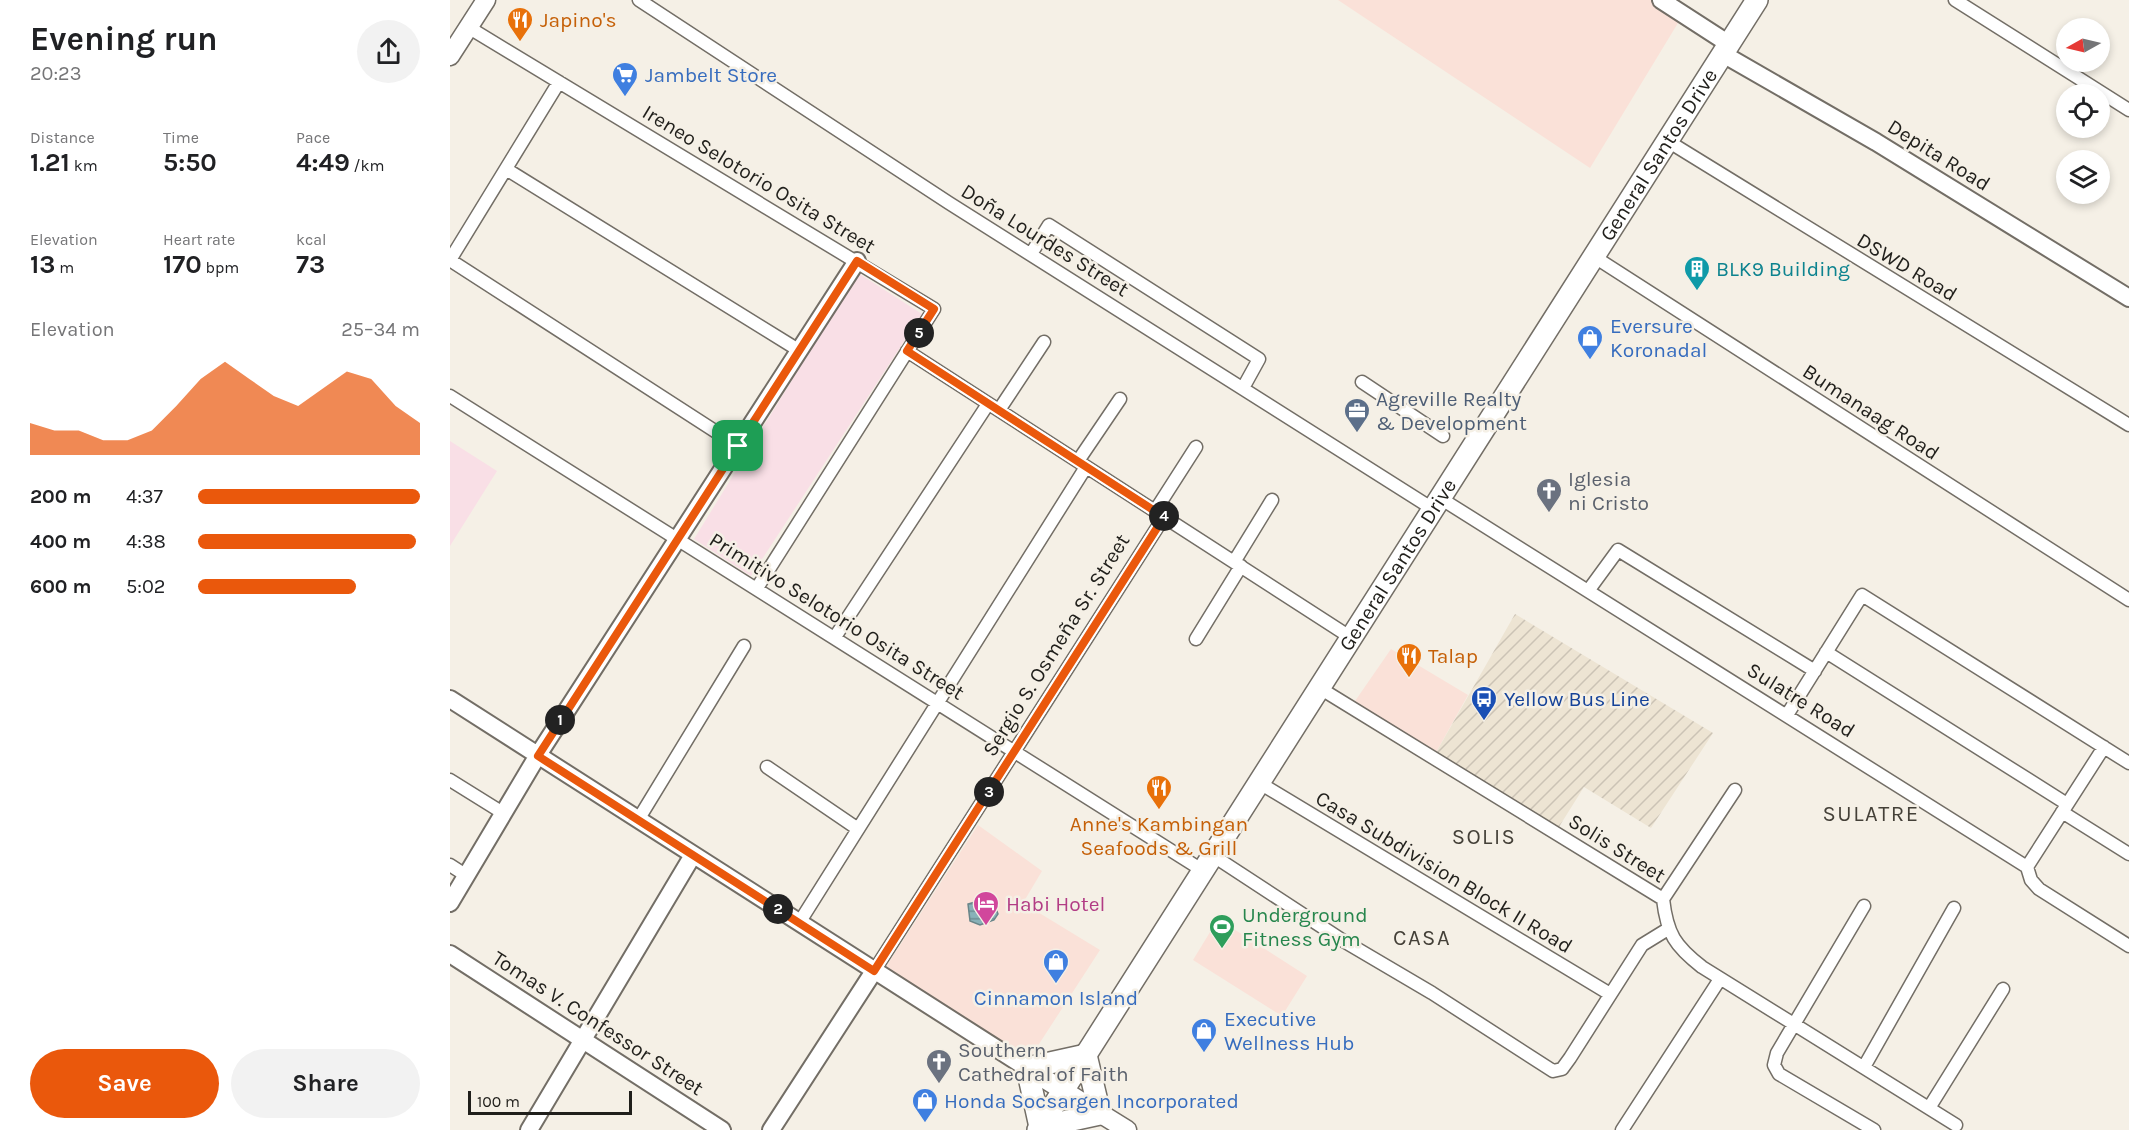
<!DOCTYPE html>
<meta charset="utf-8">
<style>
:root{--surface:#fff;--page:#f2f2f2;--text:#202124;--muted:#757577;--accent:#ea580c}
body{margin:0;font-family:Karla,sans-serif;background:var(--page);color:var(--text);height:100vh;display:flex;flex-direction:column;font-size:22px;white-space:nowrap}
*{box-sizing:border-box;margin:0}
p{font-size:20px;color:var(--muted)}
.icon{flex:none;width:33px;height:33px;fill:none;stroke:currentColor;stroke-width:2;stroke-linecap:round;stroke-linejoin:round}
.map{position:relative;flex:1;overflow:hidden}
.side{display:flex;flex-direction:column;background:var(--surface);width:450px}
.side>*{flex:none}
.needle{width:39px;rotate:262deg}
.buttons{position:absolute;left:1606px;top:18px;display:grid;gap:12px}
.buttons a{display:grid;place-items:center;width:54px;height:54px;border-radius:50%;background:var(--surface);box-shadow:0 3px 9px #0003;font-size:30px}
.scale{position:absolute;left:18px;bottom:15px;width:164px;box-sizing:border-box;padding-left:6px;border:3px solid #201f1b;border-top:0;font-size:16px;line-height:21px;white-space:nowrap;color:#201f1b;-webkit-text-stroke:4px #f5f0e6;paint-order:stroke}
.pin{position:absolute;display:grid;place-items:center;width:51px;height:51px;color:#fff;margin:-26px;border-radius:12px;box-shadow:0 3px 9px #0006}
.km{position:absolute;width:30px;height:30px;margin:-15px;border-radius:50%;background:#222;color:#fff;font-size:16px;line-height:30px;text-align:center}
.round{display:grid;place-items:center;flex:none;width:63px;height:63px;border-radius:32px;background:var(--page)}
.headline{display:flex;align-items:center;justify-content:space-between;height:102px;padding:0 30px}
h1{font-size:33px;font-weight:700;line-height:45px}
.stats{display:grid;grid-template-columns:repeat(3,1fr);gap:9px;height:102px;padding:6px 30px}
.stats div{display:grid;align-content:center}
.stats b{font-size:26px;font-weight:700}
.stats small{font-size:16px;font-weight:400}
.stats p{font-size:16px}
.chart{height:168px;padding:12px 30px}
.chart p{display:flex;justify-content:space-between}
.chart svg{width:100%;height:108px;margin-top:6px;fill:var(--accent);opacity:.7}
.primary-button{display:flex;gap:12px;margin-top:auto;padding:12px 30px}
.primary-button a{flex:1;height:69px;border-radius:36px;background:var(--accent);color:#fff;font-size:24px;font-weight:700;line-height:69px;text-align:center}
.primary-button a+a{background:var(--page);color:var(--text)}
ul{padding:0 30px;list-style:none;font-size:20px}
li{display:grid;grid-template-columns:96px 72px 1fr;align-items:center;height:45px}
li i{height:15px;border-radius:8px;background:var(--accent)}
main{display:flex;flex:1;min-height:0}
.map>svg:first-child{display:block}
</style>
<main>
<section class="side">
<div class="headline"><div><h1>Evening run</h1><p>20:23</p></div><a class="round"><svg class="icon" aria-label="share" viewBox="0 0 24 24"><path d="M12 15V3M7 8l5-5 5 5M5 13v7h14v-7"/></svg></a></div>
<div class="stats">
<div><p>Distance</p><b>1.21<small> km</small></b></div>
<div><p>Time</p><b>5:50</b></div>
<div><p>Pace</p><b>4:49<small> /km</small></b></div>
</div>
<div class="stats">
<div><p>Elevation</p><b>13<small> m</small></b></div>
<div><p>Heart rate</p><b>170<small> bpm</small></b></div>
<div><p>kcal</p><b>73</b></div>
</div>
<div class="chart"><p><span>Elevation</span>25–34 m</p>
<svg viewBox="0 0 160 44" preserveAspectRatio="none"><path d="M0 44V31L10 34L20 34L30 38L40 38L50 34L60 24L70 13L80 6L90 13L100 20L110 24L120 17L130 10L140 13L150 24L160 31V44z"/></svg>
</div>
<ul>
<li><b>200 m</b>4:37<i style="width:100%"></i></li>
<li><b>400 m</b>4:38<i style="width:98%"></i></li>
<li><b>600 m</b>5:02<i style="width:71%"></i></li>
</ul>
<div class="primary-button"><a>Save</a><a>Share</a></div>
</section>
<div class="map">
<svg width="1679" height="1130" viewBox="0 0 1679 1130">
<defs>
<pattern id="industrial-furrows" width="10" height="10" patternUnits="userSpaceOnUse" patternTransform="scale(1.5)"><rect width="10" height="10" fill="#ede4d3"/><path d="M-1 1l2-2M0 10L10 0M9 11l2-2" fill="none" stroke="#cbc3b5"/></pattern>
<pattern id="water-rules" width="6" height="5" patternUnits="userSpaceOnUse" patternTransform="scale(1.5)"><rect width="6" height="5" fill="#88b1b8"/><path d="M0 2.5h6" fill="none" stroke="#6f8f95"/></pattern>
</defs>
<rect width="100%" height="100%" fill="#f5f0e6"/>
<path fill="#fae1d8" d="M 888,0 L 1203,0 L 1231,18 L 1140,168 Z
M 941,649 L 1018,695 L 984,756 L 903,704 Z
M 528,825 L 592,871 L 573,903 L 650,950 L 578,1061 L 434,970 Z
M 768,919 L 857,976 L 832,1016 L 743,960 Z"/>
<path fill="url(#industrial-furrows)" d="M 1065,614 L 1263,733 L 1201,828 L 1134,787 L 1107,830 L 984,756 Z"/>
<path fill="#f9dfe6" d="M 408,273 L 472,314 L 301,576 L 244,539 Z
M 0,441 L 47,471 L 0,546 Z"/>
<path fill="url(#water-rules)" stroke="#698589" stroke-width="1.5" d="M 528,901 L 533,906 L 546,909 L 548,914 L 544,920 L 530,925 L 520,921 L 518,904 Z"/>
<g fill="none" stroke-linecap="round" stroke-linejoin="round">
<defs>
<path id="minor" d="M 189,0 L 499,203 L 983,509
M 1505,0 L 1679,110
M 18,27 L 484,309 L 307,588
M 1216,140 L 1679,425
M 56,169 L 350,351
M 581,254 L 599,225 L 809,359 L 793,388
M 1143,256 L 1679,600
M 0,260 L 288,446
M 0,260 L 109,82
M 457,351 L 900,637
M 912,382 L 993,436
M 0,396 L 752,870
M 549,410 L 594,342
M 628,461 L 670,399
M 990,498 L 1577,867 L 1581,880 L 1589,889 L 1679,946
M 705,511 L 746,447
M 784,562 L 822,500
M 1138,591 L 1168,550 L 1365,671
M 385,637 L 538,404
M 746,639 L 791,566
M 1376,652 L 1617,804
M 868,687 L 1213,899 C 1217,934 1225,946 1252,967 L 1506,1125
M 1337,715 L 1412,595 L 1679,763
M 317,767 L 408,829
M 0,780 L 53,813
M 808,782 L 1160,994
M 1612,812 L 1679,854
M 188,820 L 294,646
M 762,855 L 892,940 L 982,993 L 1103,1071 L 1112,1069 L 1120,1058 L 1192,945 L 1218,929
M 0,865 L 17,876
M 1577,867 L 1654,747
M 1213,899 L 1285,790
M 1414,906 L 1327,1053 L 1324,1065 L 1329,1074 L 1424,1130
M 349,923 L 636,467
M 424,971 L 714,517
M 1414,1067 L 1504,908
M 1479,1108 L 1553,989
M 1172,1130 L 1270,979"/>
<path id="tertiary" d="M 1211,0 L 1279,44
M 1273,54 L 1426,142 L 1679,298
M 0,699 L 577,1068
M 0,903 L 88,755 L 407,261
M 0,954 L 272,1130
M 79,1130 L 243,855
M 321,1130 L 424,971"/>
<path id="secondary" d="M 0,56 L 36,0
M 577,1068 L 677,1130"/>
<g id="trunk">
<path d="M 590,1127 L 650,1114 L 636,1055"/>
<path d="M 590,1127 L 577,1068 L 636,1055"/>
<path id="s1" d="M 588,1130 L 1307,0"/>
</g>
</defs>
<use href="#minor" stroke="#736e66" stroke-width="15"/>
<use href="#tertiary" stroke="#736e66" stroke-width="20"/>
<use href="#secondary" stroke="#736e66" stroke-width="21"/>
<use href="#trunk" stroke="#736e66" stroke-width="24"/>
<use href="#minor" stroke="#fff" stroke-width="12"/>
<use href="#tertiary" stroke="#fff" stroke-width="16"/>
<use href="#secondary" stroke="#fff" stroke-width="18"/>
<use href="#trunk" stroke="#fff" stroke-width="21"/>
</g>
<g fill="none" stroke-linecap="round" stroke-linejoin="round">
<defs>
<path id="route" d="M 407,261 L 484,309 L 457,351 L 714,517 L 424,971 L 88,756 Z"/>
</defs>
<use href="#route" stroke="#fff" stroke-width="12"/>
<use href="#route" stroke="#ea580c" stroke-width="8"/>
</g>
<defs>
<symbol id="restaurant-pin" viewBox="-11 -11 22 30"><path d="M0 17L-7.5 6A9.5 9.5 0 1 1 7.5 6Z" fill="#e8710a" stroke="#f5f0e6"/><path d="M-5-6h1v4h1v-4h1v4h1v-4h1v5L-1.5 .5V6h-2V.5L-5-1ZM5-6V6H3V1.5H1.5Q1.5-4 5-6Z" fill="#fff"/></symbol>
<symbol id="supermarket-pin" viewBox="-11 -11 22 30"><path d="M0 17L-7.5 6A9.5 9.5 0 1 1 7.5 6Z" fill="#3f7fe0" stroke="#f5f0e6"/><path d="M-6-5.5h2.5l.6 2H6L4.5 2H-2.5L-4.4-4H-6ZM-1.5 3.2a1.3 1.3 0 1 0 .1 0ZM3 3.2a1.3 1.3 0 1 0 .1 0Z" fill="#fff"/></symbol>
<symbol id="building-pin" viewBox="-11 -11 22 30"><path d="M0 17L-7.5 6A9.5 9.5 0 1 1 7.5 6Z" fill="#0f9aa8" stroke="#f5f0e6"/><path d="M-4-6H4V6H1V3H-1V6H-4ZM-2.5-4.3h1.7v1.8h-1.7ZM.8-4.3h1.7v1.8H.8ZM-2.5-1h1.7V.8h-1.7ZM.8-1h1.7V.8H.8Z" fill="#fff"/></symbol>
<symbol id="shop-pin" viewBox="-11 -11 22 30"><path d="M0 17L-7.5 6A9.5 9.5 0 1 1 7.5 6Z" fill="#3f7fe0" stroke="#f5f0e6"/><path d="M-5-2.5h2.3a2.7 3.5 0 0 1 5.4 0H5L5.5 6h-11ZM-1.5-2.5h3a1.5 2.3 0 0 0-3 0Z" fill="#fff"/></symbol>
<symbol id="office-pin" viewBox="-11 -11 22 30"><path d="M0 17L-7.5 6A9.5 9.5 0 1 1 7.5 6Z" fill="#5c6f8a" stroke="#f5f0e6"/><path d="M-6-3h4V-5.5h4V-3h4V5H-6ZM-1-4.5V-3h2v-1.5ZM-6 0V1H6V0Z" fill="#fff"/></symbol>
<symbol id="church-pin" viewBox="-11 -11 22 30"><path d="M0 17L-7.5 6A9.5 9.5 0 1 1 7.5 6Z" fill="#6b7280" stroke="#f5f0e6"/><path d="M-1.2-6h2.4v3.5h3.3v2.4h-3.3V6h-2.4V-.1h-3.3v-2.4h3.3Z" fill="#fff"/></symbol>
<symbol id="bus-pin" viewBox="-11 -11 22 30"><path d="M0 17L-7.5 6A9.5 9.5 0 1 1 7.5 6Z" fill="#1a4fb4" stroke="#f5f0e6"/><path d="M-5-6H5V4H4V6H2V4H-2V6H-4V4H-5ZM-3.5-4V0h7V-4ZM-3.5 1.2v1.5H-2V1.2ZM2 1.2v1.5H3.5V1.2Z" fill="#fff"/></symbol>
<symbol id="hotel-pin" viewBox="-11 -11 22 30"><path d="M0 17L-7.5 6A9.5 9.5 0 1 1 7.5 6Z" fill="#d1479c" stroke="#f5f0e6"/><path d="M-6-4.5h1.5V1H6V5H4.5V3h-9V5H-6ZM-4 0a1.8 1.8 0 1 1 3.6 0ZM.5 0V-2.5h3Q6-2.5 6 0Z" fill="#fff"/></symbol>
<symbol id="stadium-pin" viewBox="-11 -11 22 30"><path d="M0 17L-7.5 6A9.5 9.5 0 1 1 7.5 6Z" fill="#2e9e5b" stroke="#f5f0e6"/><path d="M0-5a6.5 5 0 1 0 0 10a6.5 5 0 1 0 0-10ZM-3.5-1.8h7v3.6h-7Z" fill="#fff"/></symbol>
</defs>
<g fill-rule="evenodd">
<use href="#restaurant-pin" x="55" y="5" width="30" height="40"/>
<use href="#supermarket-pin" x="160" y="60" width="30" height="40"/>
<use href="#building-pin" x="1232" y="254" width="30" height="40"/>
<use href="#shop-pin" x="1125" y="323" width="30" height="40"/>
<use href="#office-pin" x="892" y="396" width="30" height="40"/>
<use href="#church-pin" x="1084" y="476" width="30" height="40"/>
<use href="#restaurant-pin" x="944" y="641" width="30" height="40"/>
<use href="#bus-pin" x="1019" y="684" width="30" height="40"/>
<use href="#restaurant-pin" x="694" y="773" width="30" height="40"/>
<use href="#hotel-pin" x="521" y="889" width="30" height="40"/>
<use href="#stadium-pin" x="757" y="912" width="30" height="40"/>
<use href="#shop-pin" x="591" y="947" width="30" height="40"/>
<use href="#shop-pin" x="739" y="1016" width="30" height="40"/>
<use href="#church-pin" x="474" y="1047" width="30" height="40"/>
<use href="#shop-pin" x="460" y="1086" width="30" height="40"/>
</g>
<g text-anchor="middle" stroke-width="5" stroke-linejoin="round" paint-order="stroke">
<g font-size="21" fill="#c56008" stroke="#f5f0e6" text-anchor="start">
<text x="90" y="27">Japino's</text>
<text x="978" y="663">Talap</text>
<text x="709" y="831" text-anchor="middle">Anne's Kambingan<tspan x="709" dy="24">Seafoods &amp; Grill</tspan></text>
</g>
<g font-size="21" fill="#366cbe" stroke="#f5f0e6" text-anchor="start">
<text x="195" y="82">Jambelt Store</text>
<text x="1160" y="333">Eversure<tspan x="1160" dy="24">Koronadal</tspan></text>
<text x="606" y="1005" text-anchor="middle">Cinnamon Island</text>
<text x="774" y="1026">Executive<tspan x="774" dy="24">Wellness Hub</tspan></text>
<text x="494" y="1108">Honda Socsargen Incorporated</text>
</g>
<g font-size="21" fill="#201f1b" stroke="#f5f0e6">
<text dy="7" stroke="none"><textPath href="#s1" startOffset="1156">General Santos Drive</textPath></text>
<text transform="translate(1489 155) rotate(32)" y="7">Depita Road</text>
<text transform="translate(309 179) rotate(31)" y="7">Ireneo Selotorio Osita Street</text>
<text transform="translate(595 240) rotate(32)" y="7">Doña Lourdes Street</text>
<text transform="translate(1457 267) rotate(31)" y="7">DSWD Road</text>
<text transform="translate(1421 412) rotate(33)" y="7">Bumanaag Road</text>
<text dy="7" stroke="none"><textPath href="#s1" startOffset="670">General Santos Drive</textPath></text>
<text transform="translate(387 616) rotate(32)" y="7">Primitivo Selotorio Osita Street</text>
<text transform="translate(606 645) rotate(-58)" y="7">Sergio S. Osmeña Sr. Street</text>
<text transform="translate(1351 700) rotate(32)" y="7">Sulatre Road</text>
<text transform="translate(1167 848) rotate(32)" y="7">Solis Street</text>
<text transform="translate(994 872) rotate(31)" y="7">Casa Subdivision Block II Road</text>
<text transform="translate(148 1023) rotate(33)" y="7">Tomas V. Confessor Street</text>
</g>
<g font-size="21" fill="#0d838f" stroke="#f5f0e6" text-anchor="start">
<text x="1266" y="276">BLK9 Building</text>
</g>
<g font-size="21" fill="#4e5e75" stroke="#f5f0e6" text-anchor="start">
<text x="926" y="406">Agreville Realty<tspan x="926" dy="24">&amp; Development</tspan></text>
</g>
<g font-size="21" fill="#5b616d" stroke="#f5f0e6" text-anchor="start">
<text x="1118" y="486">Iglesia<tspan x="1118" dy="24">ni Cristo</tspan></text>
<text x="508" y="1057">Southern<tspan x="508" dy="24">Cathedral of Faith</tspan></text>
</g>
<g font-size="21" fill="#164399" stroke="#f5f0e6" text-anchor="start">
<text x="1054" y="706">Yellow Bus Line</text>
</g>
<g font-size="21" fill="#b23c85" stroke="#f5f0e6" text-anchor="start">
<text x="556" y="911">Habi Hotel</text>
</g>
<g font-size="21" fill="#27864d" stroke="#f5f0e6" text-anchor="start">
<text x="792" y="922">Underground<tspan x="792" dy="24">Fitness Gym</tspan></text>
</g>
<g font-size="22" letter-spacing="1.5" fill="#444038" stroke="#f5f0e6">
<text x="1421" y="821">SULATRE</text>
<text x="1034" y="844">SOLIS</text>
<text x="972" y="945">CASA</text>
</g>
</g>
</svg>
<div class="buttons">
<a><svg class="needle" viewBox="-14 -14 28 28"><path d="M0-13l5 13h-10z" fill="#e53935"/><path d="M0 13l5-13h-10z" fill="#757577"/></svg></a>
<a><svg class="icon" aria-label="locate" viewBox="0 0 24 24"><circle cx="12" cy="12" r="6"/><path d="M12 2v4M12 18v4M2 12h4M18 12h4"/></svg></a>
<a><svg class="icon" aria-label="layers" viewBox="0 0 24 24"><path d="M12 4l9 5-9 5-9-5zM3 14l9 5 9-5"/></svg></a>
</div>
<div class="scale">100 m</div>
<div class="pin" style="left:288px;top:446px;background:#1e9e55"><svg class="icon" aria-label="arrive" viewBox="0 0 24 24"><path d="M6 21V4h12l-3 4 3 4H6"/></svg></div>
<b class="km" style="left:110px;top:720px">1</b>
<b class="km" style="left:328px;top:909px">2</b>
<b class="km" style="left:539px;top:792px">3</b>
<b class="km" style="left:714px;top:516px">4</b>
<b class="km" style="left:469px;top:333px">5</b>
</div>
</main>
